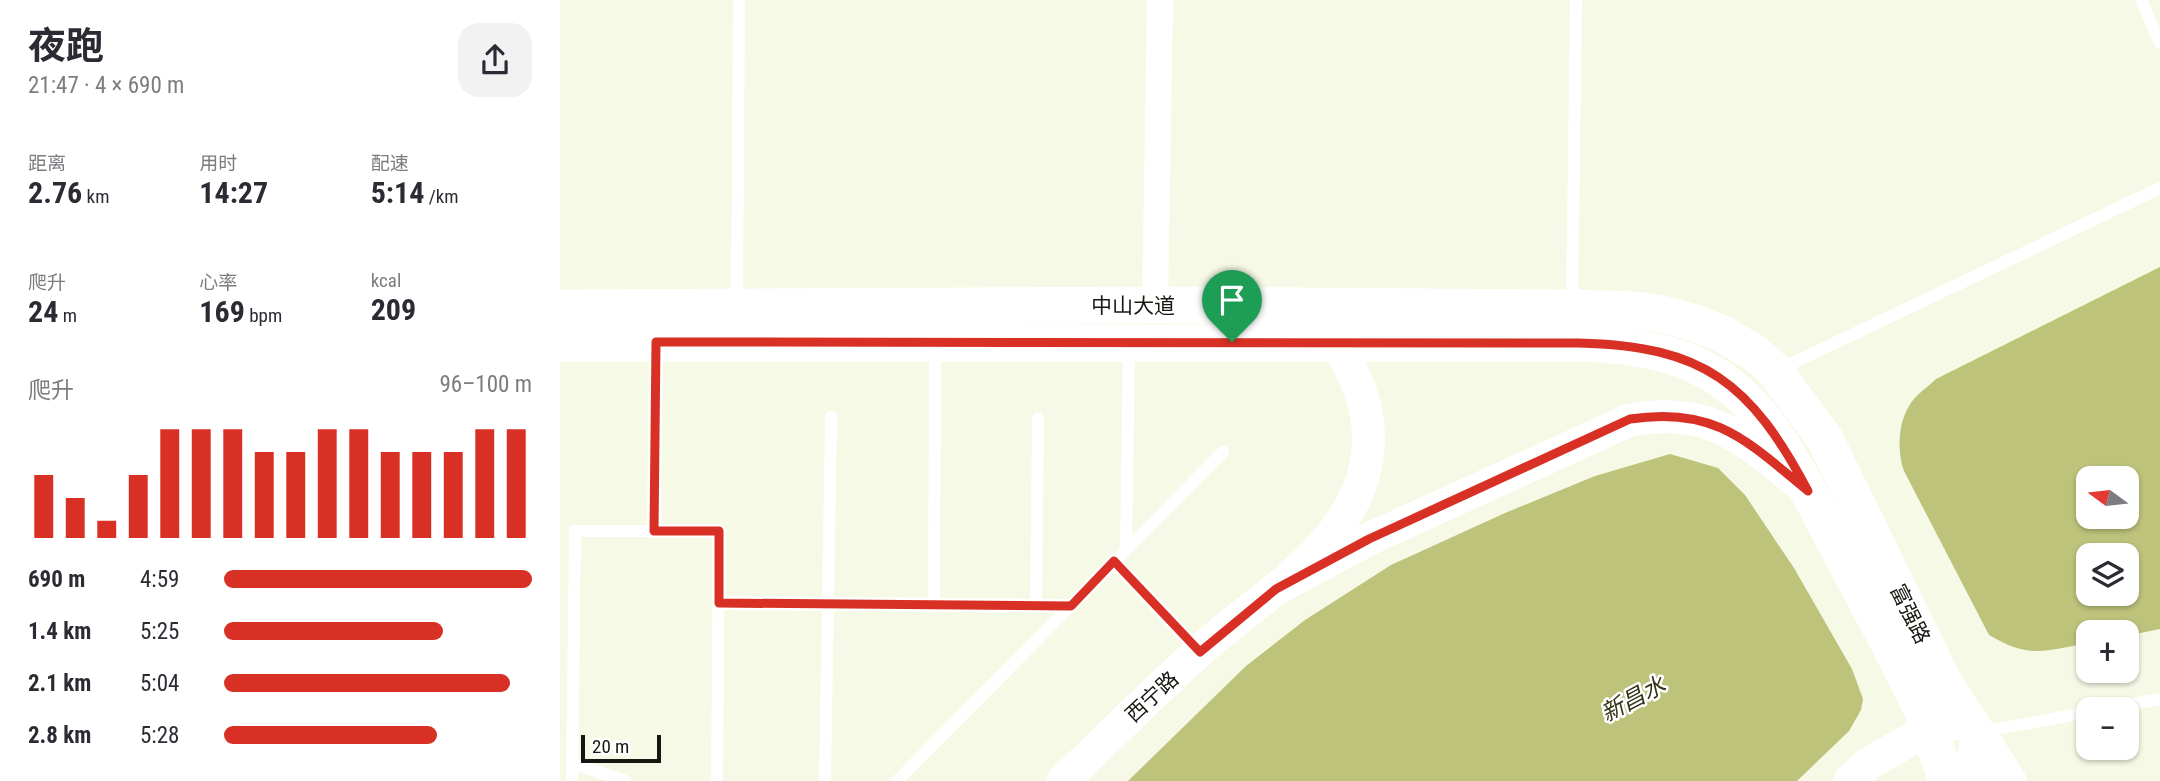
<!DOCTYPE html>
<html lang="zh">
<meta charset="utf-8">
<style>
:root{--surface:#fff;--page:#f2f2f3;--text:#2b2b33;--muted:#7c7c81;--accent:#d93025}
body{margin:0;font-family:"Roboto Condensed","Noto Sans SC",sans-serif;background:var(--page);color:var(--text);height:100vh;display:flex;flex-direction:column;font-size:26px;white-space:nowrap}
*{box-sizing:border-box;margin:0}
p{font-size:23px;color:var(--muted)}
.icon{flex:none;width:38px;height:38px;fill:none;stroke:currentColor;stroke-width:2;stroke-linecap:round;stroke-linejoin:round}
.map{position:relative;flex:1;overflow:hidden}
.details{display:flex;flex-direction:column;background:var(--surface);width:560px}
.details>*{flex:none}
.needle{width:46px;rotate:285deg}
.buttons{position:absolute;left:1516px;top:466px;display:grid;gap:14px}
.buttons a{display:grid;place-items:center;width:63px;height:63px;border-radius:14px;background:var(--surface);box-shadow:0 2px 5px #0004;font-size:35px}
.scale{position:absolute;left:21px;bottom:18px;width:80px;box-sizing:border-box;padding-left:7px;border:4px solid #161710;border-top:0;font-size:19px;line-height:24px;white-space:nowrap;color:#161710;-webkit-text-stroke:5px #fff;paint-order:stroke}
.pin{position:absolute;display:grid;place-items:center;width:60px;height:60px;color:#fff;margin:-72px -30px;border-radius:50% 50% 50% 0;rotate:-45deg;box-shadow:0 0 7px #0007}
.pin .icon{rotate:45deg}
.round{display:grid;place-items:center;flex:none;width:74px;height:74px;border-radius:21px;background:var(--page)}
.headline{display:flex;align-items:center;justify-content:space-between;height:119px;padding:0 28px}
h1{font-size:38px;font-weight:700;line-height:52px}
.metrics{display:grid;grid-template-columns:repeat(3,1fr);gap:10px;height:119px;padding:7px 28px}
.metrics div{display:grid;align-content:center}
.metrics b{font-size:30px;font-weight:700}
.metrics small{font-size:19px;font-weight:400}
.metrics p{font-size:19px}
.chart{height:196px;padding:14px 28px}
.chart p{display:flex;justify-content:space-between}
.chart svg{width:100%;height:126px;margin-top:7px;stroke:var(--accent);stroke-width:6}
ul{padding:0 28px;list-style:none;font-size:23px}
li{display:grid;grid-template-columns:112px 84px 1fr;align-items:center;height:52px}
li i{height:18px;border-radius:9px;background:var(--accent)}
main{display:flex;flex:1;min-height:0}
.map>svg:first-child{display:block}
</style>
<main>
<section class="details">
<div class="headline"><div><h1>夜跑</h1><p>21:47 · 4 × 690 m</p></div><a class="round"><svg class="icon" aria-label="share" viewBox="0 0 24 24"><path d="M12 15V3M7 8l5-5 5 5M5 13v7h14v-7"/></svg></a></div>
<div class="metrics">
<div><p>距离</p><b>2.76<small> km</small></b></div>
<div><p>用时</p><b>14:27</b></div>
<div><p>配速</p><b>5:14<small> /km</small></b></div>
</div>
<div class="metrics">
<div><p>爬升</p><b>24<small> m</small></b></div>
<div><p>心率</p><b>169<small> bpm</small></b></div>
<div><p>kcal</p><b>209</b></div>
</div>
<div class="chart"><p><span>爬升</span>96–100 m</p>
<svg viewBox="0 0 160 44" preserveAspectRatio="none"><path d="M5 44V22M15 44V30M25 44V38M35 44V22M45 44V6M55 44V6M65 44V6M75 44V14M85 44V14M95 44V6M105 44V6M115 44V14M125 44V14M135 44V14M145 44V6M155 44V6"/></svg>
</div>
<ul>
<li><b>690 m</b>4:59<i style="width:100%"></i></li>
<li><b>1.4 km</b>5:25<i style="width:71%"></i></li>
<li><b>2.1 km</b>5:04<i style="width:93%"></i></li>
<li><b>2.8 km</b>5:28<i style="width:69%"></i></li>
</ul>
</section>
<div class="map">
<svg width="1600" height="781" viewBox="0 0 1600 781">
<rect width="100%" height="100%" fill="#f6f9e5"/>
<path fill="#bdc37b" fill-rule="evenodd" d="M 1600,267 L 1600,629 L 1566,636 L 1566,632 L 1528,632 L 1528,643 C 1484,651 1469,659 1429,635 L 1344,471 C 1337,452 1338,424 1349,406 C 1355,395 1367,388 1376,379 ZM 1528,478 L 1566,478 L 1566,516 L 1528,516 ZM 1528,555 L 1566,555 L 1566,593 L 1528,593 Z
M 1110,454 L 1158,468 L 1185,495 L 1234,568 L 1292,669 L 1303,699 L 1301,710 L 1289,731 L 1237,781 L 568,781 L 686,666 L 745,620 L 831,565 L 945,513 L 1035,476 Z"/>
<g fill="none" stroke-linecap="round" stroke-linejoin="round">
<path stroke="#fff" stroke-width="12" d="M 1581,0 L 1600,43
M 177,304 L 179,0
M 1012,304 L 1016,0
M 1218,370 L 1600,188
M 94,531 L 96,346
M 566,550 L 569,346
M 554,561 L 638,650
M 158,603 L 511,606
M 374,604 L 375,346
M 476,605 L 478,418
M 1547,709 L 1600,699
M 1422,732 L 1528,712
M 12,763 L 65,781
M 12,781 L 15,531 L 159,531 L 157,781
M 265,781 L 271,417
M 337,781 L 663,452"/>
<path stroke="#fff" stroke-width="26" d="M 595,305 L 600,0"/>
<path stroke="#fff" stroke-width="33" d="M 716,589 L 809,539 L 1070,420 C 1151,406 1183,438 1242,486
M 503,781 C 555,732 604,681 658,635 C 693,606 732,580 763,545 C 820,481 823,413 775,342
M 1290,781 L 1308,764 L 1369,729 L 1409,720
M 1410,781 L 1418,732"/>
<path stroke="#fff" stroke-width="37" d="M 0,308 L 595,305 L 1011,308 L 1076,310 L 1106,315 L 1135,323 L 1162,334 L 1193,352 L 1215,371 L 1265,439 L 1384,683 L 1448,781
M 0,343 L 1019,343 C 1179,347 1208,414 1275,542 C 1304,597 1334,651 1361,707 C 1373,731 1376,758 1389,781"/>
</g>
<g fill="none" stroke-linecap="round" stroke-linejoin="round">
<defs>
<path id="route" d="M 96,342 L 1019,343 C 1144,346 1191,383 1248,491 C 1187,441 1155,406 1070,419 L 809,539 L 716,589 L 640,652 L 554,561 L 511,606 L 159,603 L 159,531 L 94,531 Z"/>
</defs>
<use href="#route" stroke="#fff" stroke-width="14"/>
<use href="#route" stroke="#d93025" stroke-width="9"/>
</g>
<g text-anchor="middle" stroke-width="5" stroke-linejoin="round" paint-order="stroke">
<g font-size="21" fill="#161710" stroke="#fff">
<text x="573" y="313">中山大道</text>
<text transform="translate(1350 614) rotate(64)" y="7">富强路</text>
<text transform="translate(592 697) rotate(-43)" y="7">西宁路</text>
</g>
<g font-size="23" font-style="italic" fill="#323415" stroke="#fff">
<text transform="translate(1073 699) rotate(-28)" y="8">新昌水</text>
</g>
</g>
</svg>
<div class="buttons">
<a><svg class="needle" viewBox="-14 -14 28 28"><path d="M0-13l5 13h-10z" fill="#e53935"/><path d="M0 13l5-13h-10z" fill="#7c7c81"/></svg></a>
<a><svg class="icon" aria-label="layers" viewBox="0 0 24 24"><path d="M12 4l9 5-9 5-9-5zM3 14l9 5 9-5"/></svg></a>
<a>+</a>
<a>−</a>
</div>
<div class="scale">20 m</div>
<div class="pin" style="left:672px;top:342px;background:#1e9e55"><svg class="icon" aria-label="arrive" viewBox="0 0 24 24"><path d="M6 21V4h12l-3 4 3 4H6"/></svg></div>
</div>
</main>
